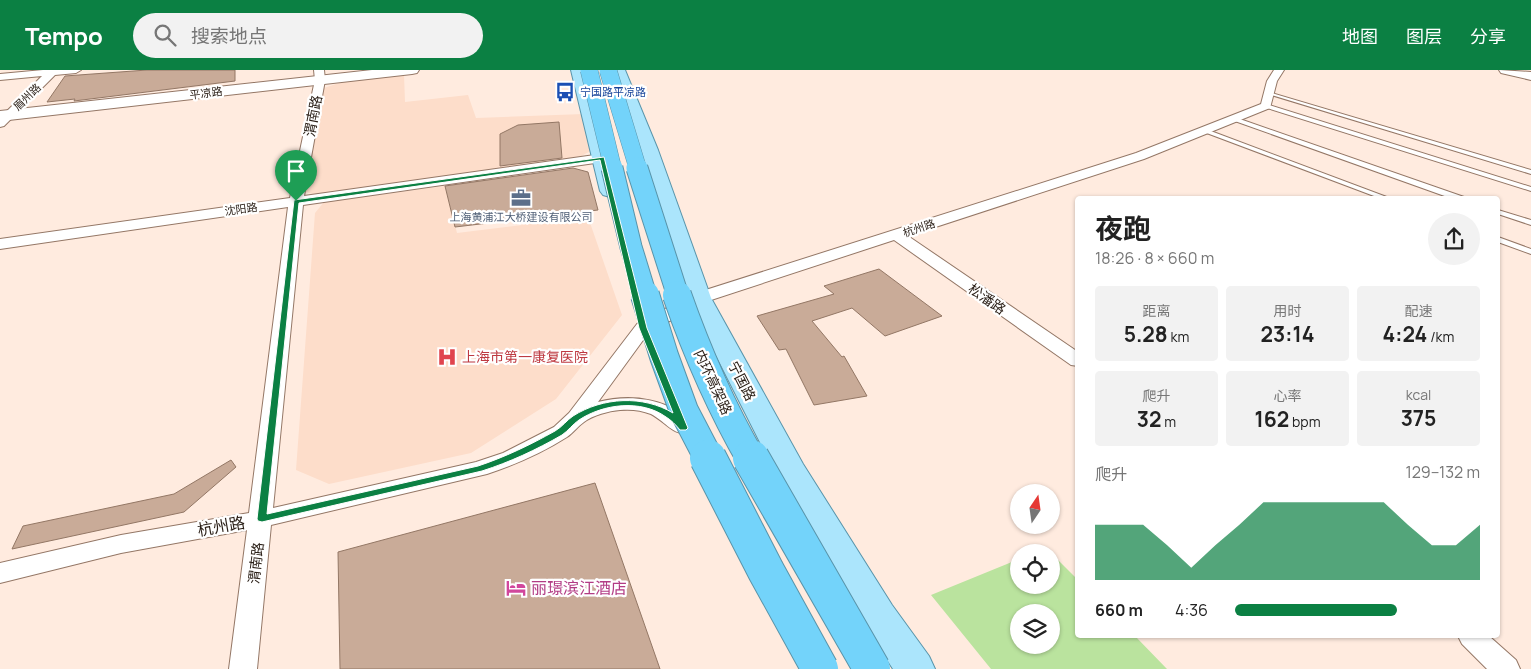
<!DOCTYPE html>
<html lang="zh">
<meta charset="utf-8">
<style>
:root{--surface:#fff;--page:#f2f2f2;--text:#222;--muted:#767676;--accent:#0b8043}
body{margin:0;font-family:Manrope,"Noto Sans SC",sans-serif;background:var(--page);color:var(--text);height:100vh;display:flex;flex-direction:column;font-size:19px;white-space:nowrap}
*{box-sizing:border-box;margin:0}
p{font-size:16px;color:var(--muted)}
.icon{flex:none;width:28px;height:28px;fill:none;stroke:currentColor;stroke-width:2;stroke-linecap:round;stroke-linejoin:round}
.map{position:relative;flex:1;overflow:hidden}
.details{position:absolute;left:1075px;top:126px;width:425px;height:442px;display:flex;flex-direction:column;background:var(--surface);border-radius:5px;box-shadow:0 1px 4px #0004}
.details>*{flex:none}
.needle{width:32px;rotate:13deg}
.controls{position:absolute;left:1010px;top:414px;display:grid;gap:10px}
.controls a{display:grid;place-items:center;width:50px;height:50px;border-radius:50%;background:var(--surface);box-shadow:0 1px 4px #0004;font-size:25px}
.pin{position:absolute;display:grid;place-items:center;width:42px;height:42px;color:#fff;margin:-51px -21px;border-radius:50% 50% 50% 0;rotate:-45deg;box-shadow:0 0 5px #0007}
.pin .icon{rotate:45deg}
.round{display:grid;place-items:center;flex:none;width:52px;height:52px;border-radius:26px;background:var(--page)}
.headline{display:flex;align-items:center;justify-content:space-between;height:85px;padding:0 20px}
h1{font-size:28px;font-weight:700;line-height:38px}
.stats{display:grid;grid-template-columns:repeat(3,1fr);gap:8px;height:85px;padding:5px 20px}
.stats div{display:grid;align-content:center;border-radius:5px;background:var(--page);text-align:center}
.stats b{font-size:21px;font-weight:700}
.stats small{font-size:14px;font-weight:400}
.stats p{font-size:14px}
.chart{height:140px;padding:10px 20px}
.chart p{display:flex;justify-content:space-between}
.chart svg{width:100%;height:90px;margin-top:5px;fill:var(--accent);opacity:.7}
ul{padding:0 20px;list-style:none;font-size:16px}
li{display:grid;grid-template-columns:80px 60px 1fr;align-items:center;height:38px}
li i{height:12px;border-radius:6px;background:var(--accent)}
header{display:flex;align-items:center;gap:30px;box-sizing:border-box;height:70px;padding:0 25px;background:var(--accent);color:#fff}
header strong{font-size:24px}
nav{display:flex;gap:28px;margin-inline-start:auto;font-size:18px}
.search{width:350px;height:45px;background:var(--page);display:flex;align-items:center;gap:12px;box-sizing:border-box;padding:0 18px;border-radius:28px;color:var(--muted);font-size:19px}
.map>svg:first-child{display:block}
</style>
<header>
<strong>Tempo</strong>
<div class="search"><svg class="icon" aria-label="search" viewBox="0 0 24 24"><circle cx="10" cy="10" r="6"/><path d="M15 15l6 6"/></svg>搜索地点</div>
<nav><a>地图</a><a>图层</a><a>分享</a></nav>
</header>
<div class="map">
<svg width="1531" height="599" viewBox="0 0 1531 599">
<rect width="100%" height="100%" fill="#ffebdf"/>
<path fill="#fdddca" d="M 404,5 L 405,32 L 468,25 L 476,48 L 584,44 L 592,80 L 578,88 L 316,125 L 306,122 L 305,117 L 324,18 L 345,11 Z
M 445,116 L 457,163 L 588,147 L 622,245 L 556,329 L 471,383 L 329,414 L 296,400 L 315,143 L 324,132 Z"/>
<path fill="#bae39e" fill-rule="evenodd" d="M 1051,483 L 1077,509 L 1078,566 L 1135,566 L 1167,599 L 991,599 L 931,525 L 1019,489 L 1019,515 L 1051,515 ZM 1019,542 L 1051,542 L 1051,575 L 1019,575 Z"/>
<path fill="#c9ab98" stroke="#937765" d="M 147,0 L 235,0 L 235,11 L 74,31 L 75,29 L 47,32 L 65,6 Z
M 559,52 L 562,88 L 500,96 L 500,64 L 518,55 Z
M 573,98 L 588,102 L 598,140 L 455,157 L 445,116 Z
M 879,199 L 942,246 L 885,266 L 852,238 L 812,251 L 842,287 L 844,286 L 867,326 L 814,335 L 786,279 L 779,280 L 757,246 L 834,224 L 824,216 Z
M 231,390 L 236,397 L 184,442 L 12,479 L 23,456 L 174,424 Z
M 595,413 L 660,599 L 340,599 L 338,482 Z"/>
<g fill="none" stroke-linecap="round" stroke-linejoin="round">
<defs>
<path id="lane" d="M 1268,22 L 1531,100 L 1531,104 L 1268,24 Z
M 1266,34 L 1531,117 L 1531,121 L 1264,37 L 1263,36 Z
M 1234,47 L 1464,127 L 1464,129 L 1453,129 L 1232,50 L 1231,49 Z
M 1204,60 L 1208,60 L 1392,129 L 1382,129 L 1204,62 Z
M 1498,140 L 1531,150 L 1531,155 L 1498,144 Z
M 1498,167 L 1531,179 L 1531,184 L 1498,172 Z"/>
<path id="street" d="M 43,0 L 81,0 L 76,3 L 55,5 L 4,56 L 0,57 L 0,48 L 42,6 L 0,10 L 0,4 Z
M 314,0 L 324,0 L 325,10 L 304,126 L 602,84 L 608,88 L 602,92 L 303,135 L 273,438 L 476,392 L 503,383 L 554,357 L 569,343 L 637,254 L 693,224 L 1136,83 L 1261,34 L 1267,11 L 1274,0 L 1284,0 L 1277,11 L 1270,38 L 1144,89 L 908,166 L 1078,282 L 1078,296 L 1071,295 L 894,170 L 705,232 L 649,262 L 598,332 C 629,324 674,327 693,358 L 690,363 C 674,367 665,351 651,344 C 641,340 631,339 620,340 C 609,341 593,345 584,352 C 578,356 573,363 567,367 C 542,383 514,395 487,404 L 271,455 L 257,599 L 229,599 L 247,460 L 121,483 L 0,513 L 0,493 L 121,465 L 249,443 L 288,137 L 0,179 L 0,169 L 290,128 L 315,10 Z
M 1458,566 L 1489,566 L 1516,590 L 1520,599 L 1487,599 L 1462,574 Z"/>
<path id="secondary" d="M 372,0 L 419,0 L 417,3 L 412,4 L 0,51 L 0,41 Z
M 1499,0 L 1531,2 L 1531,10 L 1501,3 Z"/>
<path id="primary" d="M 571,0 L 585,0 L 620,121 L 617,125 L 610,127 L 603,125 L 600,121 Z
M 611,0 L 625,0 L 658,80 L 711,228 L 803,394 L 892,535 L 929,586 L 935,599 L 893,599 L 866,557 L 773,398 L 687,228 L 640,80 Z"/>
</defs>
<use href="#lane" stroke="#947766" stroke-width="2"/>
<use href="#street" stroke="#947766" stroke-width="2"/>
<use href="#secondary" stroke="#947766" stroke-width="2"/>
<use href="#primary" stroke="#5994aa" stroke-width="2"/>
<use href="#lane" fill="#fff" fill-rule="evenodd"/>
<use href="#street" fill="#fff" fill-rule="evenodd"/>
<use href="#secondary" fill="#fff" fill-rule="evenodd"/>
<use href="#primary" fill="#abe5fc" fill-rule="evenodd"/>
<defs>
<path id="highway-bridge-far3" d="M 589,0 L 613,99
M 608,0 L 638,99"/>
<path id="highway-bridge-far2" d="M 612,98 L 631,177 L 646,226
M 637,98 L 678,226"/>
<path id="highway-bridge-far1" d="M 645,225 L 664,286 L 684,341 L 709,389
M 677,225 C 697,282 721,337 751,389"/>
<path id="highway-bridge" d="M 708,388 L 766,501 L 820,599
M 751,388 L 872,599"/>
</defs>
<use href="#highway-bridge-far3" stroke="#5994aa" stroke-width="18" stroke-linecap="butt"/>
<use href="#highway-bridge-far2" stroke="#5994aa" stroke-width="23" stroke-linecap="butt"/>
<use href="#highway-bridge-far1" stroke="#5994aa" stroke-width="30" stroke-linecap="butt"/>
<use href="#highway-bridge" stroke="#5994aa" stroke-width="38" stroke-linecap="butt"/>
<use href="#highway-bridge-far3" stroke="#73d3fa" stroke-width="17"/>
<use href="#highway-bridge-far2" stroke="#73d3fa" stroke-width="21"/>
<use href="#highway-bridge-far1" stroke="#73d3fa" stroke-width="28"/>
<use href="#highway-bridge" stroke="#73d3fa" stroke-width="36"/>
</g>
<path fill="#0b8043" stroke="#fff" fill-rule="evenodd" d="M 604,87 L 647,258 L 688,358 L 686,360 L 680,360 C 676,355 671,350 666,347 C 641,329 603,334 579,350 C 573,354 568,361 562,365 C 536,380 510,392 482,401 L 262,452 L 258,451 L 257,449 L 294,130 ZM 600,90 L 639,258 L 673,343 C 643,325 603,327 573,346 C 567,350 562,357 555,361 C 530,375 505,387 478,396 L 267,444 L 299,133 Z"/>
<defs>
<symbol id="bus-bare" viewBox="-9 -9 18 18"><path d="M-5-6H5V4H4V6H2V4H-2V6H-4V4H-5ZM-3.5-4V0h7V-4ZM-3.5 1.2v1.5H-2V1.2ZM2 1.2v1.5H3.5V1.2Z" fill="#1a4fb4" stroke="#fff" stroke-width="2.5" paint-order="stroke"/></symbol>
<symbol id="office-bare" viewBox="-9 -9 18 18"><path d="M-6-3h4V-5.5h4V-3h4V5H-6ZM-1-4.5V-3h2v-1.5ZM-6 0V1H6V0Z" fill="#5c6f8a" stroke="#fff" stroke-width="2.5" paint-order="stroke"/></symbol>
<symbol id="hospital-bare" viewBox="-9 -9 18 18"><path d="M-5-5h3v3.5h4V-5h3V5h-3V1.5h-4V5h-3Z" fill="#e0444e" stroke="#fff" stroke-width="2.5" paint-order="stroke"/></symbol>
<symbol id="hotel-bare" viewBox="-9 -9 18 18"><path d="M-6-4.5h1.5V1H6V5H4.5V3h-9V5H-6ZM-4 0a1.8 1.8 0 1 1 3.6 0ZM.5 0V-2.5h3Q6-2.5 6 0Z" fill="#d1479c" stroke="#fff" stroke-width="2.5" paint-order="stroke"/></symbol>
</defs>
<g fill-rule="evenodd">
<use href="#bus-bare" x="551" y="8" width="28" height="28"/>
<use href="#office-bare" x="507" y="114" width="28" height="28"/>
<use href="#hospital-bare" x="433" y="273" width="28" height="28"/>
<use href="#hotel-bare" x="502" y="504" width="28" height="28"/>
</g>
<g text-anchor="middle" stroke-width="4.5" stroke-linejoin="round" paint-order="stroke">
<g font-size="11" fill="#164399" stroke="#fff" text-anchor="start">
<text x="580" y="26">宁国路平凉路</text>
</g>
<g font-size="11" fill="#291e16" stroke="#fff">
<text transform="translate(206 23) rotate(-7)" y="4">平凉路</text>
<text transform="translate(27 27) rotate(-44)" y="4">眉州路</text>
<text transform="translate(241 139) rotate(-8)" y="4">沈阳路</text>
<text transform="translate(919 158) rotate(-18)" y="4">杭州路</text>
</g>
<g font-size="11" fill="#4e5e75" stroke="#fff">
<text x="521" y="151">上海黄浦江大桥建设有限公司</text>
</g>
<g font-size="14" fill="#291e16" stroke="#fff">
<text transform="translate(313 46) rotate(-79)" y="5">渭南路</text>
<text transform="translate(987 229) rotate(35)" y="5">松潘路</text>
<text transform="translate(742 311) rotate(63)" y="5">宁国路</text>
<text transform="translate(713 312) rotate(65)" y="5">内环高架路</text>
<text transform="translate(256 493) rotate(-83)" y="5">渭南路</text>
</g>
<g font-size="14" fill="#be3a42" stroke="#fff" text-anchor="start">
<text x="462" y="292">上海市第一康复医院</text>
</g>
<g font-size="16" fill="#291e16" stroke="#fff">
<text transform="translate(221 456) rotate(-10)" y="6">杭州路</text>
</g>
<g font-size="16" fill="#b23c85" stroke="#fff" text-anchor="start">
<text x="531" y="524">丽璟滨江酒店</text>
</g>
</g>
</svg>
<div class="controls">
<a><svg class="needle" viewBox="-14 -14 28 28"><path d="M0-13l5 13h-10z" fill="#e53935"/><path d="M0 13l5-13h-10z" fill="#767676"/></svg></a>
<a><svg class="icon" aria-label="locate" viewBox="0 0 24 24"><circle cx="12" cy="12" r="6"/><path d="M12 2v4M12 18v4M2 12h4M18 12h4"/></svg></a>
<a><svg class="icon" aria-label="layers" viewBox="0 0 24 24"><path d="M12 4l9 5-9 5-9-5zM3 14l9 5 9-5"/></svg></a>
</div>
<div class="pin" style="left:296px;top:131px;background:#1e9e55"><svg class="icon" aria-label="arrive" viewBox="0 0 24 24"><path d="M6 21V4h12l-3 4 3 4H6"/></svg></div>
<section class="details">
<div class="headline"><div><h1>夜跑</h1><p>18:26 · 8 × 660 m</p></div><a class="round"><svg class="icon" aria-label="share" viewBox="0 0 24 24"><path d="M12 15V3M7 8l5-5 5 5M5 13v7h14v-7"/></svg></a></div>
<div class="stats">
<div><p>距离</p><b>5.28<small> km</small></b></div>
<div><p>用时</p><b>23:14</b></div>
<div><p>配速</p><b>4:24<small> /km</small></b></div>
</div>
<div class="stats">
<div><p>爬升</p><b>32<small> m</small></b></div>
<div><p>心率</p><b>162<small> bpm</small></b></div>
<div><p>kcal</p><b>375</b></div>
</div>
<div class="chart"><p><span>爬升</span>129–132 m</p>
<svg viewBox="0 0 160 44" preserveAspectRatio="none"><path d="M0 44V17L10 17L20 17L30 27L40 38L50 27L60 17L70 6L80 6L90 6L100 6L110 6L120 6L130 17L140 27L150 27L160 17V44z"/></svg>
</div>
<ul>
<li><b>660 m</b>4:36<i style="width:66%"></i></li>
</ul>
</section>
</div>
